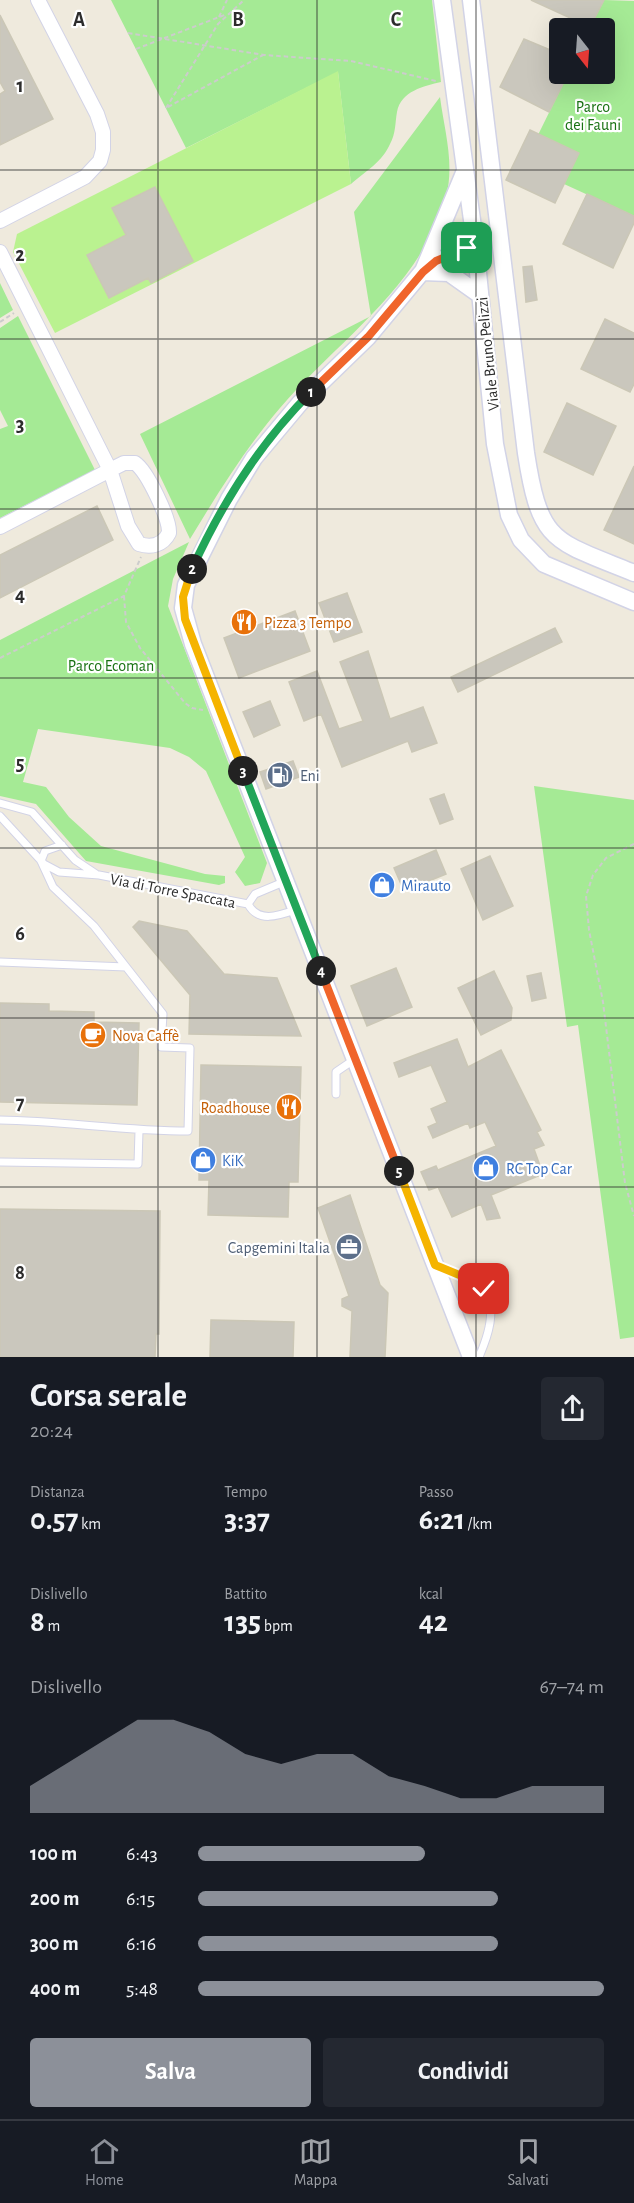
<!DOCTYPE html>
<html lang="it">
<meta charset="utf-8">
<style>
:root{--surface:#171b24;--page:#242831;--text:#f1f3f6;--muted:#9ea1a6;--line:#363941;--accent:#8c9099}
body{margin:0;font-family:"Alegreya Sans",sans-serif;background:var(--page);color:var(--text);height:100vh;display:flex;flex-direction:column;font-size:22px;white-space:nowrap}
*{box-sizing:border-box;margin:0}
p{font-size:20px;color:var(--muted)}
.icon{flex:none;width:33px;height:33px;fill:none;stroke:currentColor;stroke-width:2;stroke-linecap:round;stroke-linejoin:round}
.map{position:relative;height:1357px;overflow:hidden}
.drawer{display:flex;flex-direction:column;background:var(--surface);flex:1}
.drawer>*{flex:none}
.needle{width:39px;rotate:163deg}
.controls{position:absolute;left:549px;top:18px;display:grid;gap:12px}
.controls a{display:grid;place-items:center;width:66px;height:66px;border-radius:6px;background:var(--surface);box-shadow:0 6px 24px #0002;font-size:30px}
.pin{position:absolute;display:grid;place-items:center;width:51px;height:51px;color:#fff;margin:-26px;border-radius:12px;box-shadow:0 3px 9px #0006}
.km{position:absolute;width:30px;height:30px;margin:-15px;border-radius:50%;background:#222;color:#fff;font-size:16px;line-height:30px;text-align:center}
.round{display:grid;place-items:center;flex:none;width:63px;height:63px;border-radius:6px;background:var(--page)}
.summary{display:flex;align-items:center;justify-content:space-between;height:102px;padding:0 30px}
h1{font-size:33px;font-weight:700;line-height:45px}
.metrics{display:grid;grid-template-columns:repeat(3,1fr);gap:9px;height:102px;padding:6px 30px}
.metrics div{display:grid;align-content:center}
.metrics b{font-size:30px;font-weight:700}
.metrics small{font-size:16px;font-weight:400}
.metrics p{font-size:16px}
.chart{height:168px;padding:12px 30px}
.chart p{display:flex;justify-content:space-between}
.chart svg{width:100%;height:108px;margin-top:6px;fill:var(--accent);opacity:.7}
.button{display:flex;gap:12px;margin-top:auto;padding:12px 30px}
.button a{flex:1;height:69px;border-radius:6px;background:var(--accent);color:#fff;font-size:24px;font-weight:700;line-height:69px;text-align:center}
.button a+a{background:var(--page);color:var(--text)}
ul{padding:0 30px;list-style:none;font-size:20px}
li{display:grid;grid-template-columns:96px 72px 1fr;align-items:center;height:45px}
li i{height:15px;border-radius:8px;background:var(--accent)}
.menu{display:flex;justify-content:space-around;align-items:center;height:84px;border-top:2px solid var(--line);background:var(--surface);font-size:16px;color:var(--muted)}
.menu a{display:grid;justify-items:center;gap:3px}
.menu .current{color:var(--accent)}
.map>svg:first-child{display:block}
</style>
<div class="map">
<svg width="634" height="1357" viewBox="0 0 634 1357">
<rect width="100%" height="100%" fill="#efeadd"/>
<path fill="#a5ea95" d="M 111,0 L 432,0 L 441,82 C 424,86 401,91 397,112 C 395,123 396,133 390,144 C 383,161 365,172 351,184 L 338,72 L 186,148 Z
M 604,0 L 634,1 L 634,216 L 564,184 L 579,153 L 538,135 L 568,74 L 604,74 L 604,28 L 589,28 Z
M 440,97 C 444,129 455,164 446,196 C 422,286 337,341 280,408 C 245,449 218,493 190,539 L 140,434 L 371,316 L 354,212 Z
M 0,283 L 13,310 L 0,318 Z
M 18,316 L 95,470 L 0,518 L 0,429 L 8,426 L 0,410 L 0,328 Z
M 189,542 L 173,579 L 168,606 L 267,863 L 260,883 L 245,886 L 235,872 L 245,857 L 206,771 L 189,757 L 170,748 L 38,729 L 23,782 L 46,787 L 69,817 L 101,846 L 205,874 L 225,876 L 225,883 L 219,885 L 86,861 L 36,804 L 0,796 L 0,640 Z
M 534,786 L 634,800 L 634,1337 L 620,1339 L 578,1025 L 567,1027 Z"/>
<path fill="#baf290" d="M 338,71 L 351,184 L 55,333 L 13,252 L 17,234 Z"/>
<path fill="#cac7bd" stroke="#cbc7b6" stroke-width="1.5" d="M 531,0 L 604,0 L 590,27 Z
M 0,15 L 53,119 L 0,145 L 0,94 L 5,91 L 0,82 Z
M 524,39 L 560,54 L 560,74 L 568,74 L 549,112 L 500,87 Z
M 530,130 L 579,153 L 555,203 L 506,180 Z
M 155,187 L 193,261 L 151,283 L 148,278 L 109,298 L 87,255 L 126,235 L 112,208 Z
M 587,194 L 634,216 L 634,223 L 613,268 L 563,244 Z
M 532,266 L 537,300 L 526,302 L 523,267 Z
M 605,319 L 634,333 L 634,384 L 630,392 L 581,369 Z
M 567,403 L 616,426 L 593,475 L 544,452 Z
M 634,466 L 634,544 L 604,530 Z
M 97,506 L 113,540 L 0,598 L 0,555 Z
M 347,593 L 362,632 L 334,642 L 319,603 Z
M 295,611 L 310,651 L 239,678 L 224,638 Z
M 555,628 L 562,642 L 458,692 L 451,677 Z
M 368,651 L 390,719 L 423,707 L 437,743 L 412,752 L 408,741 L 342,767 L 321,714 L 304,721 L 289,682 L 317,671 L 339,729 L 363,721 L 340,662 Z
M 270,701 L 280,725 L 254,737 L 243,712 Z
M 293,761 L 299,777 L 266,789 L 260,772 Z
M 444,794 L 453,819 L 440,824 L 430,799 Z
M 436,850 L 446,874 L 404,891 L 394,868 Z
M 490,856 L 513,906 L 483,920 L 461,869 Z
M 139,921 L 187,931 L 224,974 L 277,978 L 301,1036 L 189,1034 L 190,995 L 133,927 Z
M 396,968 L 412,1007 L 367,1026 L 351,986 Z
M 494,971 L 512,1008 L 511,1020 L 481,1035 L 458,988 Z
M 541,973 L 546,998 L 532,1001 L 527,976 Z
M 0,1003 L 49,1004 L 49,1011 L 94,1012 L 94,1022 L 139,1023 L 137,1105 L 0,1102 Z
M 457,1039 L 468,1067 L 501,1050 L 541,1130 L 537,1132 L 544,1145 L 534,1149 L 543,1174 L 491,1195 L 500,1218 L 487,1220 L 481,1204 L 452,1217 L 438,1187 L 429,1190 L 421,1172 L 436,1166 L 438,1170 L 496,1146 L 485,1122 L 470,1128 L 468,1123 L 433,1138 L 428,1127 L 437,1123 L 431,1109 L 447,1102 L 431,1065 L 399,1077 L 394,1063 Z
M 201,1065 L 301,1067 L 298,1182 L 289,1182 L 288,1217 L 208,1215 L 209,1180 L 199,1180 Z
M 350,1195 L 380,1285 L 388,1293 L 385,1357 L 350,1357 L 352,1311 L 342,1306 L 342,1299 L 349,1296 L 318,1208 Z
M 0,1209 L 160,1211 L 159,1334 L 156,1334 L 155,1357 L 0,1357 Z
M 501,1293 L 506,1306 L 496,1309 L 493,1295 Z
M 211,1320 L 294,1322 L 293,1357 L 210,1357 Z"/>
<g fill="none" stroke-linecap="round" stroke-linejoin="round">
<defs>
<path id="service" d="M 0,803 L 32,812 L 75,860 L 96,874
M 0,816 L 44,864 L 59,872 L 99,875 L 248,904
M 41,861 L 45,851 L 62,845
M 286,881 L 255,894 L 248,904 C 258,923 278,916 295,910
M 0,962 L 126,967
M 336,1094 L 336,1072 L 355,1059
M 0,1120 C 63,1121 125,1131 188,1131 L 190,1048 L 161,1047 L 163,1014 L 94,926 L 53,887 L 41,861
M 0,1162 L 138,1164 L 139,1131
M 438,1266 C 493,1283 502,1304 479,1357"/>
<path id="minor" d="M 0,221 L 85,177 L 100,161 L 103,150 L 103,132 L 97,114 L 38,0
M 0,252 L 110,470 L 0,527
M 124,463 L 135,463 C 147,471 170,519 169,533 C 163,545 151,548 139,544 L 128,526 L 110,470 Z"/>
<path id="tertiary" d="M 442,0 L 475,242 L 495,444 L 509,515 L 521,540 L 544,564 L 634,602
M 471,0 L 526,453 C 540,544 553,540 634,573
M 423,271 L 464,173
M 422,272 L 449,273 L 480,295
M 471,1357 L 193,644 L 183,608 L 186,585 L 229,499 L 254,458 L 300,403 L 368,337 L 422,272 L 437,261 L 459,253 L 475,242"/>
</defs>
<use href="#service" stroke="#d2d3e6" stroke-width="9"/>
<use href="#minor" stroke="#d2d3e6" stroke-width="16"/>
<use href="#tertiary" stroke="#d2d3e6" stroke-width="19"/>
<path stroke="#ccc" stroke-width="2" stroke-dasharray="4.5 3" stroke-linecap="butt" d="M 219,17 L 227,0
M 128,33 L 264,55 L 351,61 L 436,81
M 136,49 L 227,14
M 168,107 L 263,55
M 166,108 L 218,24 L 244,0
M 0,322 L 14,313
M 124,596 L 126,622 L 140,648 L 185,703 L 192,708 L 203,710
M 0,658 L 124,596 L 141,557
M 634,844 L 606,858 L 593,875 L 586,896 L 589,930 L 603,1002 L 625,1183 L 634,1216"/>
<use href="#service" stroke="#fff" stroke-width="7"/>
<use href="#minor" stroke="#fff" stroke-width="14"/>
<use href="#tertiary" stroke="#fff" stroke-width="16"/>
</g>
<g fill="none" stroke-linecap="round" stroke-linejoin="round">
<defs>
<path id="split-1" d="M 311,392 L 368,337 L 423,272 L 436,261 L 467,248"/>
<path id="split-2" d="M 192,569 C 222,503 260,443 311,392"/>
<path id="split-3" d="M 192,569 L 183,597 L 185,619 L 243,771"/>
<path id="split-4" d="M 243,771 L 321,971"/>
<path id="split-5" d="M 321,971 L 399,1171"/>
<path id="split-6" d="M 399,1171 L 435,1265 L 474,1281 L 484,1289"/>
</defs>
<use href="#split-1" stroke="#fff" stroke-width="12"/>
<use href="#split-2" stroke="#fff" stroke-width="12"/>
<use href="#split-3" stroke="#fff" stroke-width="12"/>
<use href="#split-4" stroke="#fff" stroke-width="12"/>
<use href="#split-5" stroke="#fff" stroke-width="12"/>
<use href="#split-6" stroke="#fff" stroke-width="12"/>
<use href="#split-1" stroke="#f0652b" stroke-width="8"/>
<use href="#split-2" stroke="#22a559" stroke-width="8"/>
<use href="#split-3" stroke="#f5b400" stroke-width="8"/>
<use href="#split-4" stroke="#22a559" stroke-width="8"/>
<use href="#split-5" stroke="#f0652b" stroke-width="8"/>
<use href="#split-6" stroke="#f5b400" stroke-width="8"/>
</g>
<path fill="none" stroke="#2c2c2c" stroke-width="1.5" stroke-opacity="0.55" d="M 158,0 L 158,1357M 317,0 L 317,1357M 476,0 L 476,1357M 0,170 L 634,170M 0,339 L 634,339M 0,509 L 634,509M 0,678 L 634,678M 0,848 L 634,848M 0,1018 L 634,1018M 0,1187 L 634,1187"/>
<defs>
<symbol id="restaurant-disc" viewBox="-11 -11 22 22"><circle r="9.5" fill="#e8710a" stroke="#fff"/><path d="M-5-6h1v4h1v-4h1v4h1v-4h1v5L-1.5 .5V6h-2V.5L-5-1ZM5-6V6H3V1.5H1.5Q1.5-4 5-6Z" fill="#fff"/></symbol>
<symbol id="fuel-disc" viewBox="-11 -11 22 22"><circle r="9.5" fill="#5c6f8a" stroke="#fff"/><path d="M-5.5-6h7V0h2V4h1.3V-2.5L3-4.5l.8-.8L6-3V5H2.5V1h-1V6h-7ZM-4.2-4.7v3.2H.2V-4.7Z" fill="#fff"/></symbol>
<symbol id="shop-disc" viewBox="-11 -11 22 22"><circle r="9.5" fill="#3f7fe0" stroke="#fff"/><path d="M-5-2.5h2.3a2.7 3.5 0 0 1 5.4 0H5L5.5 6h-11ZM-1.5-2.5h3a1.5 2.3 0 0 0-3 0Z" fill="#fff"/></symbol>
<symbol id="cafe-disc" viewBox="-11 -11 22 22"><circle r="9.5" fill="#e8710a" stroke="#fff"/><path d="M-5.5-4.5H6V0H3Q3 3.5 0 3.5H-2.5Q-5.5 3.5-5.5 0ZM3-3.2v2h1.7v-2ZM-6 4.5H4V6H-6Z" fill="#fff"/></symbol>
<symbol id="office-disc" viewBox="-11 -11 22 22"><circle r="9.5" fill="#5c6f8a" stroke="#fff"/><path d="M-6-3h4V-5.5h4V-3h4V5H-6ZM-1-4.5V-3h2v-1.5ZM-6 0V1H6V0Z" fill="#fff"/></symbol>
</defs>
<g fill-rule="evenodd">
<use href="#restaurant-disc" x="229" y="607" width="30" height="30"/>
<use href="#fuel-disc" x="265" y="760" width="30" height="30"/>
<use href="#shop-disc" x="367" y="870" width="30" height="30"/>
<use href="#cafe-disc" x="78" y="1020" width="30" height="30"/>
<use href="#restaurant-disc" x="274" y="1092" width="30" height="30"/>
<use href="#shop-disc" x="188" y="1145" width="30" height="30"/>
<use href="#shop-disc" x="471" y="1153" width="30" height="30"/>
<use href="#office-disc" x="334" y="1232" width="30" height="30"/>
</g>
<g text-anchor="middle" stroke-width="4.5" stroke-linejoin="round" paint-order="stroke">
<g font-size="16" fill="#197213" stroke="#fff">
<text x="593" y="112">Parco<tspan x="593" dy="18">dei Fauni</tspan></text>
<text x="111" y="671">Parco Ecoman</text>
</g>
<g font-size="16" fill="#2c2c2c" stroke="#fff">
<text transform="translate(487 354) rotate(-96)" y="6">Viale Bruno Pelizzi</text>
<text transform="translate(173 890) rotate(11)" y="6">Via di Torre Spaccata</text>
</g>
<g font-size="16" fill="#c56008" stroke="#fff" text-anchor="start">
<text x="264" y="628">Pizza 3 Tempo</text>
<text x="112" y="1041">Nova Caffè</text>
<text x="270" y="1113" text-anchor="end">Roadhouse</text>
</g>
<g font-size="16" fill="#4e5e75" stroke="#fff" text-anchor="start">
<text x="300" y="781">Eni</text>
<text x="330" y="1253" text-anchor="end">Capgemini Italia</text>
</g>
<g font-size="16" fill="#366cbe" stroke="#fff" text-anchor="start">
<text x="401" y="891">Mirauto</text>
<text x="222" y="1166">KiK</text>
<text x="506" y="1174">RC Top Car</text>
</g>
</g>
<g font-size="20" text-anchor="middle" font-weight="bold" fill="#2c2c2c" stroke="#fff" stroke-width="4.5" stroke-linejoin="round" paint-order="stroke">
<text x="79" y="26">A</text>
<text x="238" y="26">B</text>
<text x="396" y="26">C</text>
<text x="20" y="92">1</text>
<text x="20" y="261">2</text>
<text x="20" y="431">3</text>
<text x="20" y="601">4</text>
<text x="20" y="770">5</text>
<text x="20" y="940">6</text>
<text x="20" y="1109">7</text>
<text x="20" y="1279">8</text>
</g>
</svg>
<div class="controls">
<a><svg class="needle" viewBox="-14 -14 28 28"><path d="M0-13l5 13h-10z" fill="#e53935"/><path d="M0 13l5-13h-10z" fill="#9ea1a6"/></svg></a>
</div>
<div class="pin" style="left:467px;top:248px;background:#1e9e55"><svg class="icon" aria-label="arrive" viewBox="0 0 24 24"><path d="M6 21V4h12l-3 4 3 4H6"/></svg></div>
<div class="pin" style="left:484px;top:1289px;background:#d93025"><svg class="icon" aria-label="check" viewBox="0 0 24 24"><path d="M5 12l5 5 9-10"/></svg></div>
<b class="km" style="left:311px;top:392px">1</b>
<b class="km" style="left:192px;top:569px">2</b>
<b class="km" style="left:243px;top:771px">3</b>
<b class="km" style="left:321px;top:971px">4</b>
<b class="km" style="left:399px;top:1171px">5</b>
</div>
<section class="drawer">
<div class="summary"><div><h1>Corsa serale</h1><p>20:24</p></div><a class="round"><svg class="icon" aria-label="share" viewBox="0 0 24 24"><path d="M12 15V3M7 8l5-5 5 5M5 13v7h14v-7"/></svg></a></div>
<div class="metrics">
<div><p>Distanza</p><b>0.57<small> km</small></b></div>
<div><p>Tempo</p><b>3:37</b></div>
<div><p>Passo</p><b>6:21<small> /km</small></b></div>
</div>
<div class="metrics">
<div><p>Dislivello</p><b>8<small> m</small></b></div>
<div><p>Battito</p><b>135<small> bpm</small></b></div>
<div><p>kcal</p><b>42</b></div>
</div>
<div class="chart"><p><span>Dislivello</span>67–74 m</p>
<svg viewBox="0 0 160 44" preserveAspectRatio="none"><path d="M0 44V33L10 24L20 15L30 6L40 6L50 11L60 20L70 24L80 20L90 20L100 29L110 33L120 38L130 38L140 33L150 33L160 33V44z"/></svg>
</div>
<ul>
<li><b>100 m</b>6:43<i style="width:56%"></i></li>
<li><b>200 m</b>6:15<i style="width:74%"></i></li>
<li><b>300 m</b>6:16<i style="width:74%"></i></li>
<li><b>400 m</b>5:48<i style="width:100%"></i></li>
</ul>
<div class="button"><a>Salva</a><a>Condividi</a></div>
</section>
<nav class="menu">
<a class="current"><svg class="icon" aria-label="home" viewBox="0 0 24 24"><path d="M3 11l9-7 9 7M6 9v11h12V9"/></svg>Home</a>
<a><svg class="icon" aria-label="map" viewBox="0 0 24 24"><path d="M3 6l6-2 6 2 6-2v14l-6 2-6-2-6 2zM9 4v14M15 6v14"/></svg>Mappa</a>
<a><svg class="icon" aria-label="saved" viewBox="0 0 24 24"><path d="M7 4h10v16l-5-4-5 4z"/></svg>Salvati</a>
</nav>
